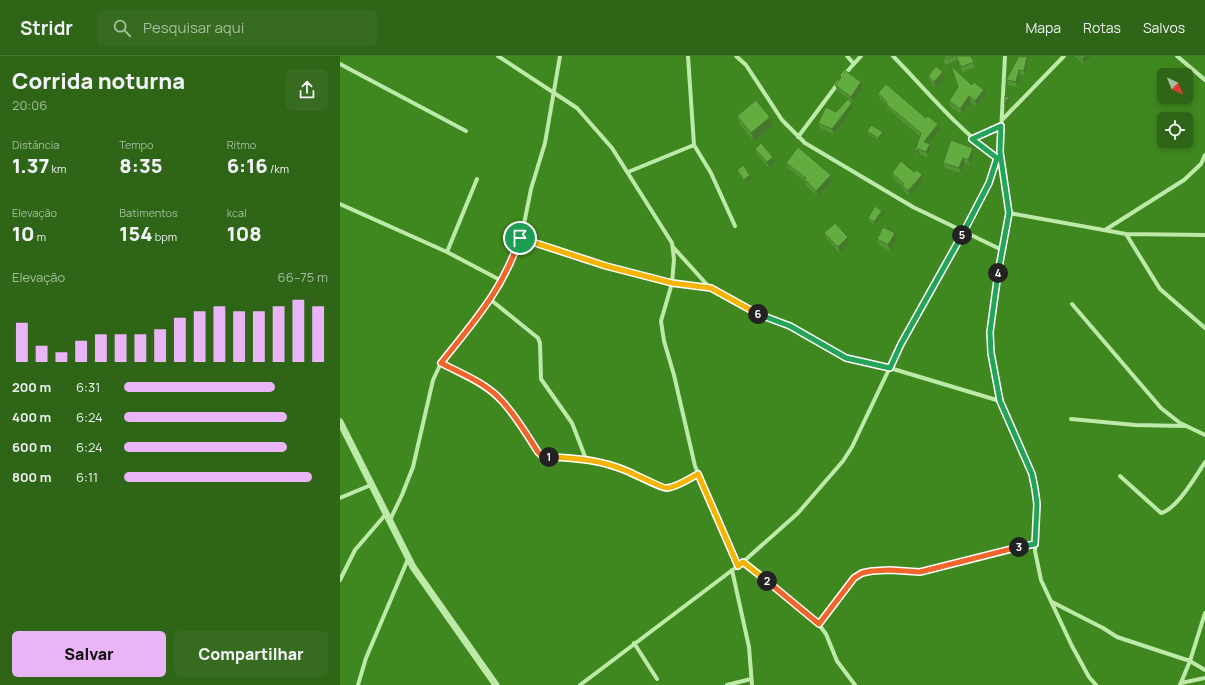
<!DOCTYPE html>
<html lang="pt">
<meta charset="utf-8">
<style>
:root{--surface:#2f6517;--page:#376b20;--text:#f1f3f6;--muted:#a7bda1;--line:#4a7936;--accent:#eab5f7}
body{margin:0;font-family:Manrope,sans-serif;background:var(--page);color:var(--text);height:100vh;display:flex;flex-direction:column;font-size:15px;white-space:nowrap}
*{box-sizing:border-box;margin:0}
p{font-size:13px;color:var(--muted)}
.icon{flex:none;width:22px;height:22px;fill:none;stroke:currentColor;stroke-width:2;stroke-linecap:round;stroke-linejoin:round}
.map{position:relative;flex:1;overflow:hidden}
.drawer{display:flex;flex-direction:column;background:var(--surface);width:340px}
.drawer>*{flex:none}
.needle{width:26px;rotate:137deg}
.tools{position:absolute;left:817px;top:12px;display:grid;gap:8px}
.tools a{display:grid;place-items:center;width:36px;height:36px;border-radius:6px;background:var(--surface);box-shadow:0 2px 6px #0003;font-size:20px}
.pin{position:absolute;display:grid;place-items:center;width:34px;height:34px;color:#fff;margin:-17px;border:2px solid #fff;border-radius:50%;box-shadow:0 1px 4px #0007}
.km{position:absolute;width:20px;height:20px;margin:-10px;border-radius:50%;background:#222;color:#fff;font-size:11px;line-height:20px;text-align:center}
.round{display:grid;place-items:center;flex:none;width:42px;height:42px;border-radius:6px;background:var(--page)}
.head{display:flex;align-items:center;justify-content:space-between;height:68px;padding:0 12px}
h1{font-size:22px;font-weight:800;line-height:30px}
.stats{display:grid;grid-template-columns:repeat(3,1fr);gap:6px;height:68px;padding:4px 12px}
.stats div{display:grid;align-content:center}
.stats b{font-size:20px;font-weight:800}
.stats small{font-size:11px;font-weight:400}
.stats p{font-size:11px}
.chart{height:112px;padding:8px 12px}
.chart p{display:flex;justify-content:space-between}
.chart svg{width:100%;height:72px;margin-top:4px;stroke:var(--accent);stroke-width:6}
.cta{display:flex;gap:8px;margin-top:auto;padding:8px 12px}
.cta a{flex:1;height:46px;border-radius:6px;background:var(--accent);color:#111;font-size:16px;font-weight:800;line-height:46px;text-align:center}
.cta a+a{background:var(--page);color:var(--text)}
ul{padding:0 12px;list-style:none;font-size:13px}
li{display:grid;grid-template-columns:64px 48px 1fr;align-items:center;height:30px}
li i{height:10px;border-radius:5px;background:var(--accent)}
header{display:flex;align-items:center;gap:24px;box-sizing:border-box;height:56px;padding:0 20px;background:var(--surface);border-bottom:1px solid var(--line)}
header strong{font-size:19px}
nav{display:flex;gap:22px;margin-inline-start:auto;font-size:14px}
.search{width:280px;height:36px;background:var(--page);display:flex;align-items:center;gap:10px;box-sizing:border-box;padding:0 14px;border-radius:6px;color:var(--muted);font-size:15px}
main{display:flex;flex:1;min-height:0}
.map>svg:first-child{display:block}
</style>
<header>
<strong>Stridr</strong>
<div class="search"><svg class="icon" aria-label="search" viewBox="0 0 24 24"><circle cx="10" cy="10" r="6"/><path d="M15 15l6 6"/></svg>Pesquisar aqui</div>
<nav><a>Mapa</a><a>Rotas</a><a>Salvos</a></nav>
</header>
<main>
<section class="drawer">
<div class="head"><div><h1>Corrida noturna</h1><p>20:06</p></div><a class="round"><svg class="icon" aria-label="share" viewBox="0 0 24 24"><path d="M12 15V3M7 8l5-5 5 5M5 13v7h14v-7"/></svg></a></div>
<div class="stats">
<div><p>Distância</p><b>1.37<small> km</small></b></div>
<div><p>Tempo</p><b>8:35</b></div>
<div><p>Ritmo</p><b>6:16<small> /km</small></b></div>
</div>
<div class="stats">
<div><p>Elevação</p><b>10<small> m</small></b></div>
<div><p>Batimentos</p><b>154<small> bpm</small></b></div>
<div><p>kcal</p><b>108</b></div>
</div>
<div class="chart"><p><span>Elevação</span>66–75 m</p>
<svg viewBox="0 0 160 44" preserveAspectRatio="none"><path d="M5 44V20M15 44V34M25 44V38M35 44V31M45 44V27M55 44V27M65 44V27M75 44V24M85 44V17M95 44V13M105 44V10M115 44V13M125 44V13M135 44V10M145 44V6M155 44V10"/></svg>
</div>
<ul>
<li><b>200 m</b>6:31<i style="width:74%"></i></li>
<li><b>400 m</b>6:24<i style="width:80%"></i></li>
<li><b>600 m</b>6:24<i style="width:80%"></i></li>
<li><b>800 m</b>6:11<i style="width:92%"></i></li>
</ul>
<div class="cta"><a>Salvar</a><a>Compartilhar</a></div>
</section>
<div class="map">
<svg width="865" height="629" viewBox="0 0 865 629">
<rect width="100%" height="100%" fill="#3f871f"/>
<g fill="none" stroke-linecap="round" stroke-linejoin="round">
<path stroke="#beeaa9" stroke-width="4" d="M 158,0 L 237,52 L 272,92 L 332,187 L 334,203 L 332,227 L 321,265 L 324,285 L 334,319 L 355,410 L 398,510
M 348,0 L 354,89 L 371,117 L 395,170
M 396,0 L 406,9 L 442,64 L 465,87 L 573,151 L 662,194
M 507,0 L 513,7
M 553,0 C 588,36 616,71 657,102
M 837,0 L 865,24
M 0,8 L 126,75
M 503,20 L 521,0
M 662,64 L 724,0
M 458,81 L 499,26
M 632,83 L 661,70
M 660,96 L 669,157 L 653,248 L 650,276 L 651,297 L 660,345 L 692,419 L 695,433 L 697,448 L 695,495 L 701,524 L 732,590 L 749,621 L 756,629
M 288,116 L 354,89
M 0,148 L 107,196 L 162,225
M 669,157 L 786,178 L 865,179
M 765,174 L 844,124 L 861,108 L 865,99
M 786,178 L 820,233 L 865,272
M 180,182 L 266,210 L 332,227 L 371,232 L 418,258 L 450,270 L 506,302 L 550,312 L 660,345
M 333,191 L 370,232
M 107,196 L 137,123
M 151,244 L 198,282 L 200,287 L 201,323 L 232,367 L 246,403
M 732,248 L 821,352 L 840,367 L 865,379
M 101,307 L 144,330 L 162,345 L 202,400 L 241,402 L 269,408 L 315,427 L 322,432 L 327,432 L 337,428 L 358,418
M 731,363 L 795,369 L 845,370
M 780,420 L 821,457 C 837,453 856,420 865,406
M 0,442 L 31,429
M 50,464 L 62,439 L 73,411 L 93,324 L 101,307 L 147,250 L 161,229 L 174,199 L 184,168 L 191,133 L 205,87 L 220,0
M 403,506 L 463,553 L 480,570 L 486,578 L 497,605 L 515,629
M 392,514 L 409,591 L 412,629
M 0,524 L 15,494 L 46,458
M 712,546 L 763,572 L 777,581 L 850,605 L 865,614
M 479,568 L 514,522 C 534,509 558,516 580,516 L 695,488
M 294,587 L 317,623
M 841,627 L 865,622
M 18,629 L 26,602 L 68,503
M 240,629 L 403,506 L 458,457 L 503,405 L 512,391 L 561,288 L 592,236 L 649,127 L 660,95 L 665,0
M 387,629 L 411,623
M 840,629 L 850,605 L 865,557"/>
<path stroke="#beeaa9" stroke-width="7" d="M 0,366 L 73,511 L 156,629"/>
</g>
<path fill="#549437" d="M 606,0 L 631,0 L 635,11 L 623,16 L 617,4 L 605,9 L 603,4 Z
M 682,0 L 689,0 L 685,20 L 680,18 L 677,31 L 668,29 L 666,24 Z
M 735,0 L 752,0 L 744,8 Z
M 588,20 L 605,22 L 596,32 L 590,25 Z
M 521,26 L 523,31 L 513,46 L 497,34 L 495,29 Z
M 632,29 L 646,40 L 637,51 L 631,46 L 622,58 L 611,51 L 609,45 Z
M 538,37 L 586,62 L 598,68 L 600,73 L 588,88 L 590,88 L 591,93 L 588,101 L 580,98 L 578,101 L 576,100 L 575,95 L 580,80 L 548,53 L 547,49 L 540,42 Z
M 512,47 L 514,52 L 494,78 L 480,72 L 478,67 Z
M 397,60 L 430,61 L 433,70 L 414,85 L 400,68 Z
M 527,75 L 543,76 L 544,79 L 539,85 L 528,78 Z
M 633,92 L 634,97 L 630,109 L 625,107 L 621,117 L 605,112 L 603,107 Z
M 415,93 L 433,101 L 435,107 L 429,112 L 417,98 Z
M 446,107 L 493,125 L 478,140 L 466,129 L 465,125 L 448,112 Z
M 397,114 L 412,122 L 405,127 L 398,117 Z
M 574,116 L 584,124 L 570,140 L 564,135 L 562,130 L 553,122 L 552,117 Z
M 543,158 L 535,169 L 529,165 L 528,162 Z
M 484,177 L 510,187 L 500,197 L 486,182 Z
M 537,183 L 557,183 L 550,195 L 539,189 Z"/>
<path fill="#45782d" d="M 687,0 L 689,0 L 685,20 L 684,15 Z
M 745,0 L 752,0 L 744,8 L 742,3 Z
M 679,14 L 680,18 L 677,31 L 676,26 Z
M 603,16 L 605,22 L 596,32 L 594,26 Z
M 521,26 L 523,31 L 513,46 L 511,41 Z
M 644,34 L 646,40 L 637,51 L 635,45 Z
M 629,40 L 631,46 L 622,58 L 620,53 Z
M 669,41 L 670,44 L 666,51 L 665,48 Z
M 512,47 L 514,52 L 494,78 L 492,73 Z
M 430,61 L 433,70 L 414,85 L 411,77 Z
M 598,68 L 600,73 L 586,91 L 584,86 Z
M 543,76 L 544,79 L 539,85 L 538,82 Z
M 590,88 L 591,93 L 588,101 L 586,96 Z
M 633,92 L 634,97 L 630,109 L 628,104 Z
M 578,93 L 580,98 L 578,101 L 576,96 Z
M 433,101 L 435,107 L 429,112 L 427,106 Z
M 623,102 L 625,107 L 621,117 L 619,112 Z
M 410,119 L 412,122 L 405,127 L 404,124 Z
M 491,119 L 493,125 L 478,140 L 476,135 Z
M 582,119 L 584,124 L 570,140 L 568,135 Z
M 542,155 L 543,158 L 535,169 L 534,166 Z
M 555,177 L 557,183 L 550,195 L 548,189 Z
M 508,181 L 510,187 L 500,197 L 498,191 Z"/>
<path fill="#62ac40" stroke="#45782d" d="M 606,0 L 613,0 L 603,4 Z
M 616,0 L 631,0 L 634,6 L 621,11 Z
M 679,0 L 681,1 L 687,0 L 684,15 L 679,14 L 676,26 L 666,24 Z
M 739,0 L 745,0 L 742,3 Z
M 596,10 L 603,16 L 594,26 L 588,20 Z
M 611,10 L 632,29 L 634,26 L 644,34 L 635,45 L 629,40 L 620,53 L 609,45 L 618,31 Z
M 506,15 L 521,26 L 511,41 L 495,29 Z
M 546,28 L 586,62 L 588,60 L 598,68 L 584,86 L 590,88 L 586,96 L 578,93 L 576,96 L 575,95 L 581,77 L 546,48 L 547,46 L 538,37 Z
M 665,40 L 669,41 L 665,48 Z
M 508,43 L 512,47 L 492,73 L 478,67 L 486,51 L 496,56 Z
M 416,44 L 430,61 L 411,77 L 397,60 Z
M 531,69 L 543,76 L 538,82 L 527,75 Z
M 611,84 L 633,92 L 628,104 L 623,102 L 619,112 L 603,107 Z
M 421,87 L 433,101 L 427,106 L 415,93 Z
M 458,91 L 491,119 L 476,135 L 464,123 L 466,122 L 446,107 Z
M 561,105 L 574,116 L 577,114 L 582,119 L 568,135 L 562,130 L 564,128 L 552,117 Z
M 403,109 L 410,119 L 404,124 L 397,114 Z
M 535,150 L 542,155 L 534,166 L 528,162 Z
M 495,167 L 508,181 L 498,191 L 484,177 Z
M 543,171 L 555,177 L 548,189 L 537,183 Z"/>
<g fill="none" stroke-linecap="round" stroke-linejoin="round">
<defs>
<path id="split-1" d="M 180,182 C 162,235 135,264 101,307 C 122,318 146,327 162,345 C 176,360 187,379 198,396 L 202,400 L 209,401"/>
<path id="split-2" d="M 209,401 C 237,402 261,404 287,415 C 294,418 324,433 327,432 C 337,431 349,423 358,418 L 398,510 L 403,506 L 427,525"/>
<path id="split-3" d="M 427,525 L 479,568 L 514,522 L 522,517 L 532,515 L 550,514 L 580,516 L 679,491"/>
<path id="split-4" d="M 658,217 L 650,276 L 651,297 L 660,345 L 692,418 L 695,433 L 697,448 L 695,488 L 679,491"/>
<path id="split-5" d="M 622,179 L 649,127 L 657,102 L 632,83 L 661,70 L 660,96 L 669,157 L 658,217"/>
<path id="split-6" d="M 418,258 L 450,270 L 506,302 L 550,312 L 561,288 L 622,179"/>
<path id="split-7" d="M 180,182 L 266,210 L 332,227 L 371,232 L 418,258"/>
</defs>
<use href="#split-1" stroke="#fff" stroke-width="8"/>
<use href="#split-2" stroke="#fff" stroke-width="8"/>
<use href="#split-3" stroke="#fff" stroke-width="8"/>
<use href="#split-4" stroke="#fff" stroke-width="8"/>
<use href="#split-5" stroke="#fff" stroke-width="8"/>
<use href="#split-6" stroke="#fff" stroke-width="8"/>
<use href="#split-7" stroke="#fff" stroke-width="8"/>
<use href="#split-1" stroke="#f0652b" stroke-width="5"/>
<use href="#split-2" stroke="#f5b400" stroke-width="5"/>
<use href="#split-3" stroke="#f0652b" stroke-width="5"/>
<use href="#split-4" stroke="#22a559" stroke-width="5"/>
<use href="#split-5" stroke="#22a559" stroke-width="5"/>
<use href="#split-6" stroke="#22a559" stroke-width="5"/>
<use href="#split-7" stroke="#f5b400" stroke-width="5"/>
</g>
</svg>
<div class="tools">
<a><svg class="needle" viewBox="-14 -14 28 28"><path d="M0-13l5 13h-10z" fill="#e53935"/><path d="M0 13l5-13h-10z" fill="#a7bda1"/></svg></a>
<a><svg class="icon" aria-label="locate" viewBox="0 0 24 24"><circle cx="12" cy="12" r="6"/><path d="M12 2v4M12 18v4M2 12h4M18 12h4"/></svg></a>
</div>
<div class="pin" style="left:180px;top:182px;background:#1e9e55"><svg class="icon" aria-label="arrive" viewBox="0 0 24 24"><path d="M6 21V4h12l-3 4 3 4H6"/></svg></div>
<b class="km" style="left:209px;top:401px">1</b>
<b class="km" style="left:427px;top:525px">2</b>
<b class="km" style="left:679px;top:491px">3</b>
<b class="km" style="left:658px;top:217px">4</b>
<b class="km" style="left:622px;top:179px">5</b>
<b class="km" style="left:418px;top:258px">6</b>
</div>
</main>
